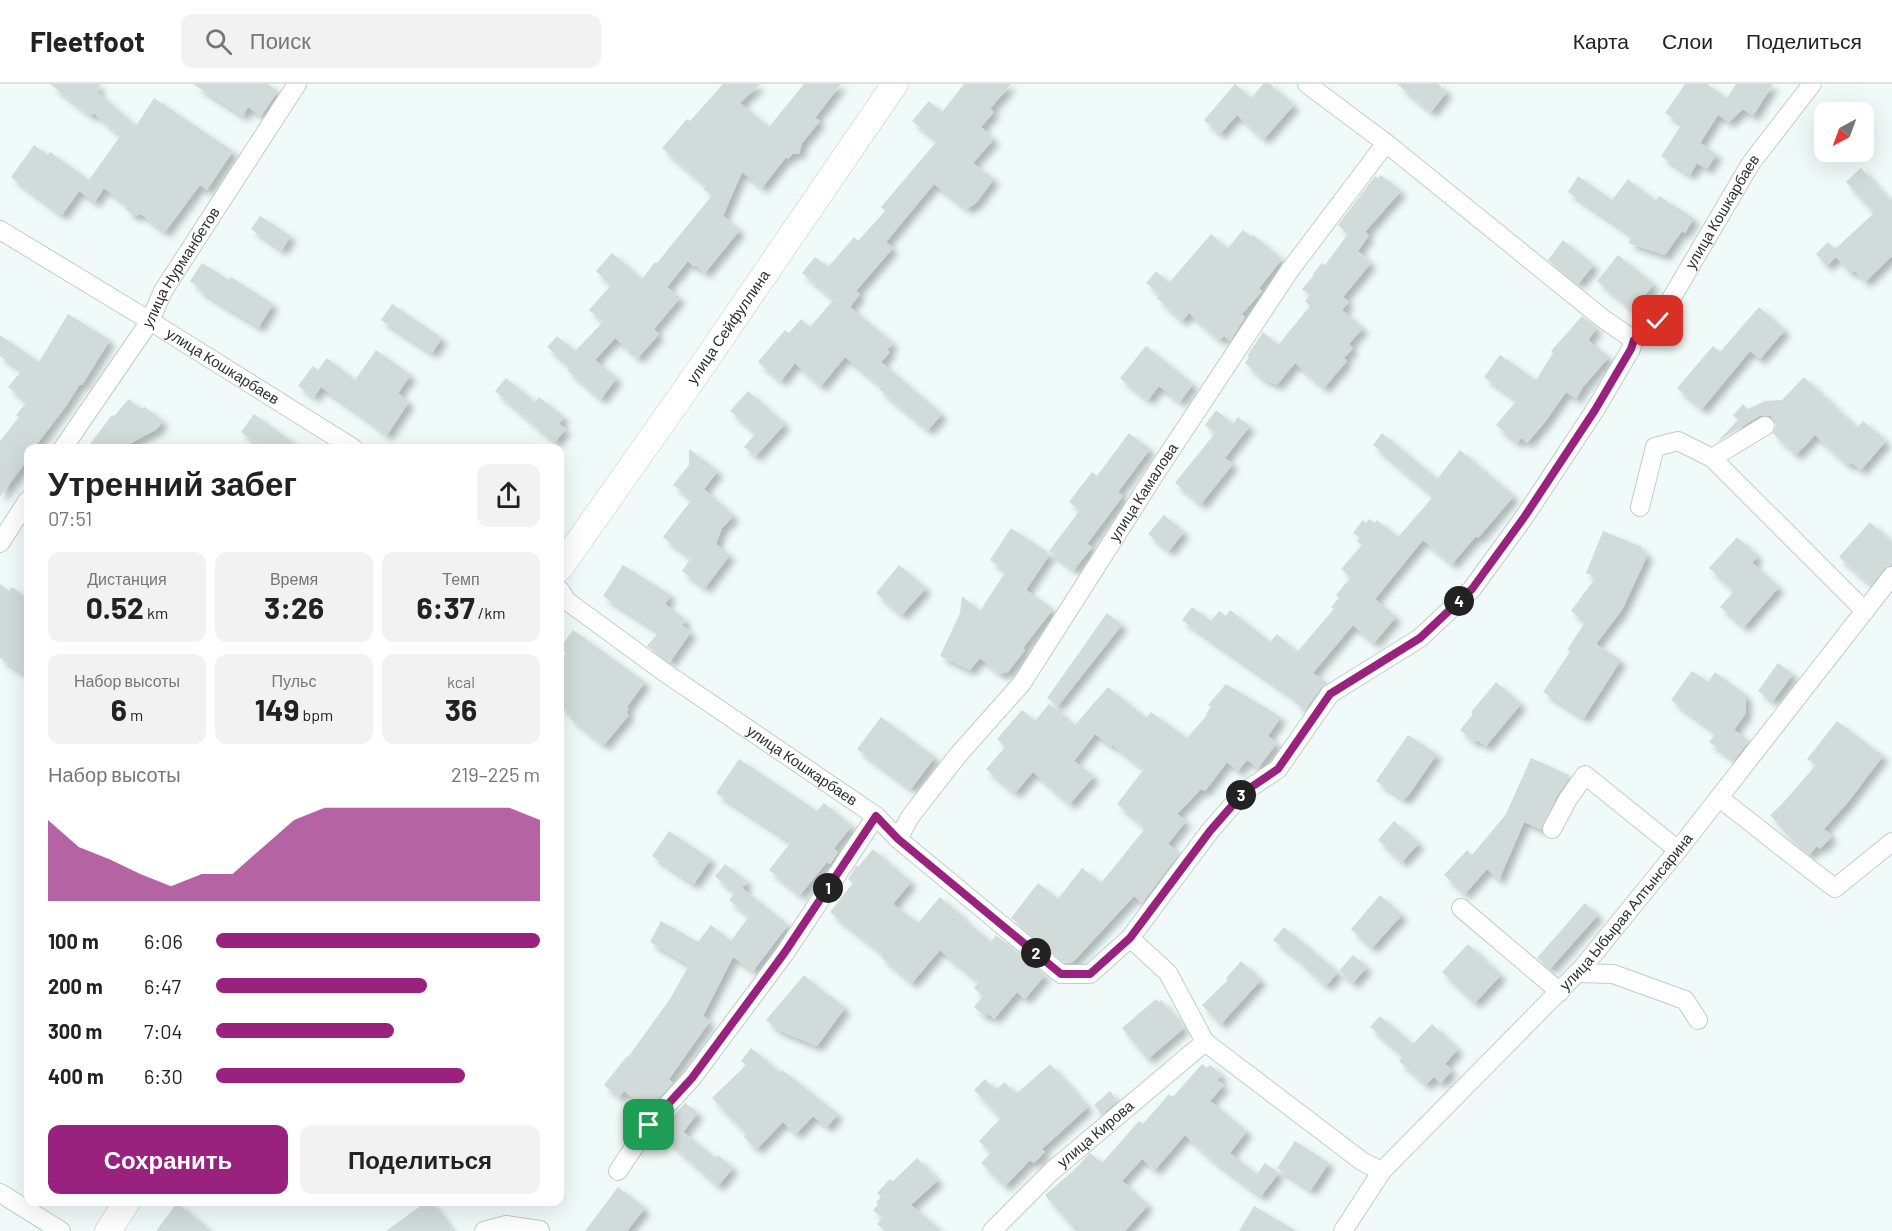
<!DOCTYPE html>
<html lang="ru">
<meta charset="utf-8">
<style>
:root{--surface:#fff;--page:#f2f2f2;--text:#222;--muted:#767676;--line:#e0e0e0;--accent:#98227e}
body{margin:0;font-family:Barlow,sans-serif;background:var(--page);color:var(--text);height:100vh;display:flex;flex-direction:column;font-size:22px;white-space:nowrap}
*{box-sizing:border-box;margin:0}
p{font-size:20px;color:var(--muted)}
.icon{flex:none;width:33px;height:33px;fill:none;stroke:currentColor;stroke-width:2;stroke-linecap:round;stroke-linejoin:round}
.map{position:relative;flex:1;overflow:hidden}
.sheet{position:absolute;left:24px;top:360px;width:540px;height:762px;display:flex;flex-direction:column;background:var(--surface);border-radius:12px;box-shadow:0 6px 24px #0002}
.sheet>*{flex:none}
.needle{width:39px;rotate:221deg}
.buttons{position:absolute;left:1814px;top:18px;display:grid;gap:12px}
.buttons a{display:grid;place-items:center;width:60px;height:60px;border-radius:12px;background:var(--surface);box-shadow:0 6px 24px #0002;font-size:30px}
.pin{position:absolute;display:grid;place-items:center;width:51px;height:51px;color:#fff;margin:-26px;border-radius:12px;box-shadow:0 3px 9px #0006}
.km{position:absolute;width:30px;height:30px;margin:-15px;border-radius:50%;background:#222;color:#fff;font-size:16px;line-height:30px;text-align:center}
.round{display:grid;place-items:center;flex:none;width:63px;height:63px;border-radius:12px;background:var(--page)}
.overview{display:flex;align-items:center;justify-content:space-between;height:102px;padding:0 24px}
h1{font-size:33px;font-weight:700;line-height:45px}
.figures{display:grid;grid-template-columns:repeat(3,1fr);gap:9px;height:102px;padding:6px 24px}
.figures div{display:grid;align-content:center;border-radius:12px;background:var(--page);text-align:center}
.figures b{font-size:30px;font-weight:700}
.figures small{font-size:16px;font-weight:400}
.figures p{font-size:16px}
.chart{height:168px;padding:12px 24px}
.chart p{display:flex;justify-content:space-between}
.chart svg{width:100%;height:108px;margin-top:6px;fill:var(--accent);opacity:.7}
.cta{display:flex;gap:12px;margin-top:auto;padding:12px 24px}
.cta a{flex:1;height:69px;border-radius:12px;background:var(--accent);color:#fff;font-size:24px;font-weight:700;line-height:69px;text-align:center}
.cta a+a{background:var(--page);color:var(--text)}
ul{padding:0 24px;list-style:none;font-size:20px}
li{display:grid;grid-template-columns:96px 72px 1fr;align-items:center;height:45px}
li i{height:15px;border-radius:8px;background:var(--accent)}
header{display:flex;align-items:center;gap:36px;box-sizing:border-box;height:84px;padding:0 30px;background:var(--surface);border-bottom:2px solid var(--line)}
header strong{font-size:28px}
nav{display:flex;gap:33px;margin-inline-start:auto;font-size:21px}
.search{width:420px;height:54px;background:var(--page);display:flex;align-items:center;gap:15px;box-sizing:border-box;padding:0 21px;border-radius:12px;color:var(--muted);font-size:22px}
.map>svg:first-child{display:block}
</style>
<header>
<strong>Fleetfoot</strong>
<div class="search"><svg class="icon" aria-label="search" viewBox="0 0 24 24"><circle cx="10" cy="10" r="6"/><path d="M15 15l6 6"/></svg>Поиск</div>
<nav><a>Карта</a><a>Слои</a><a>Поделиться</a></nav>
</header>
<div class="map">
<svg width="1892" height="1147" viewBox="0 0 1892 1147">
<defs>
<filter id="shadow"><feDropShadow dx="5.5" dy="5.5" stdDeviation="3" flood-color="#0004"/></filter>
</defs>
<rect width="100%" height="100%" fill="#f0fbf9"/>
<path fill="#d0dbda" filter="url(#shadow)" d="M 50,0 L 101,0 L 96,7 L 136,42 L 154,14 L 233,67 L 207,106 L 200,101 L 165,148 L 141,130 L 134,132 L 126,125 L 127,121 L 104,104 L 95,118 L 79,107 L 62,131 L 11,93 L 34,61 L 48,71 L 50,68 L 89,96 L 120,52 L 94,29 L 91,32 Z
M 193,0 L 268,0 L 278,7 L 261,32 L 248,23 L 243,32 Z
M 723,0 L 760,0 L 740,19 L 769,43 L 804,0 L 841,0 L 815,34 L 820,37 L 802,59 L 799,70 L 793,69 L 788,75 L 786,73 L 762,104 L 742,88 L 723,132 L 740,146 L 705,189 L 696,181 L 694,183 L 688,177 L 667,203 L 680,214 L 654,245 L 659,250 L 638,274 L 615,254 L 595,276 L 617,294 L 601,315 L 567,286 L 570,283 L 547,263 L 557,252 L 575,267 L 603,238 L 589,226 L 611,201 L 596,187 L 612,169 L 642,195 L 655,178 L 657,179 L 713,110 L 704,106 L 706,102 L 662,64 L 687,35 L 690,37 Z
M 964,0 L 1011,0 L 990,25 L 994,28 L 981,43 L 994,55 L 973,79 L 994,95 L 976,119 L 967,125 L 934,100 L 886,158 L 893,164 L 856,207 L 860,210 L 850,223 L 893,259 L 887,266 L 890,268 L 881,278 L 942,330 L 928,346 L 879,305 L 881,302 L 845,273 L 821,302 L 795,279 L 781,297 L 758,278 L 785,246 L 789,249 L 801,235 L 810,243 L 834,215 L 802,189 L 815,173 L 828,183 L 854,153 L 858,157 L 885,127 L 881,123 L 937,57 L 912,37 L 929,17 L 942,28 Z
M 1235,0 L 1251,14 L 1263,0 L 1270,0 L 1294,21 L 1264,55 L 1237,31 L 1220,50 L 1204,36 Z
M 1397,0 L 1438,0 L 1447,8 L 1431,28 Z
M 1685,0 L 1707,0 L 1727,14 L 1736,0 L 1773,0 L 1753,32 L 1743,25 L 1729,38 L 1718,31 L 1700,59 L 1717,70 L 1707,85 L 1697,79 L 1690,91 L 1661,72 L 1682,40 L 1665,29 Z
M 1861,84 L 1889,116 L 1892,113 L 1892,172 L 1865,198 L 1856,188 L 1850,188 L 1836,173 L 1827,182 L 1816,170 L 1828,158 L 1835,165 L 1874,129 L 1846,98 Z
M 1381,91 L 1401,107 L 1365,148 L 1369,151 L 1358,167 L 1371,179 L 1343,213 L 1349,218 L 1342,226 L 1363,244 L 1349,260 L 1353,264 L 1344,274 L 1347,277 L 1324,304 L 1295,279 L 1277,301 L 1262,294 L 1245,279 L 1249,273 L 1247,272 L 1263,248 L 1278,261 L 1310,222 L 1305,217 L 1310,211 L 1302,205 L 1314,191 L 1313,190 L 1322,179 L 1325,181 L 1348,150 L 1338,141 L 1375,92 L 1378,94 Z
M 1578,92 L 1612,116 L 1628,95 L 1656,117 L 1659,112 L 1694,134 L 1685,149 L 1682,147 L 1665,171 L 1628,159 L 1633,152 L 1568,108 Z
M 260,132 L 291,152 L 282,166 L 251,145 Z
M 1243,146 L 1252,153 L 1253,151 L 1282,175 L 1259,204 L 1262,207 L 1242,230 L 1245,233 L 1230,257 L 1224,252 L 1219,256 L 1189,229 L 1182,237 L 1157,214 L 1160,211 L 1146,199 L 1156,187 L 1169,199 L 1211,150 L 1227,165 Z
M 1563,156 L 1594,181 L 1578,200 L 1548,176 Z
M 1618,171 L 1654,200 L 1633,226 L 1597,197 Z
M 202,179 L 229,196 L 231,193 L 273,220 L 259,243 L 199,206 L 200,204 L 190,197 Z
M 392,220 L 442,254 L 432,269 L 381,236 Z
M 1759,223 L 1785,246 L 1760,275 L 1750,267 L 1702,325 L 1677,304 L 1713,262 L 1720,268 Z
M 68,230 L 110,256 L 82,301 L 80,300 L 66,322 L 37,360 L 38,361 L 36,364 L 28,364 L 28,375 L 0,413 L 0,357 L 19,333 L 16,331 L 27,318 L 8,303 L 22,286 L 0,272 L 0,251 L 39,278 Z
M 1582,232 L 1597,244 L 1588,256 L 1609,273 L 1583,303 L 1576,315 L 1566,308 L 1545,338 L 1527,359 L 1521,354 L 1517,359 L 1496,341 L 1517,316 L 1484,293 L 1500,271 L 1536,296 L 1553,269 L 1551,267 Z
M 1146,262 L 1193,300 L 1180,318 L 1159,302 L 1148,316 L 1120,294 Z
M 376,266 L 411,291 L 398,309 L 409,318 L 387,351 L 371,338 L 321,303 L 314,313 L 298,302 L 313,282 L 318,286 L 327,274 L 355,296 Z
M 1804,293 L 1857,344 L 1863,337 L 1886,357 L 1861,386 L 1852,379 L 1848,381 L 1815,351 L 1796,371 L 1773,349 L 1776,342 L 1775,337 L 1771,332 L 1765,331 L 1759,332 L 1717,358 L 1738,336 L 1733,331 L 1743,320 L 1748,325 L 1765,317 L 1782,316 Z
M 506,294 L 535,318 L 539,313 L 564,333 L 559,340 L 566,345 L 555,358 L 495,307 Z
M 748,307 L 785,340 L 756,372 L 744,363 L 756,349 L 730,327 Z
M 129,315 L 140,325 L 145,323 L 163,337 L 157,345 L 122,364 L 87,364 L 112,331 L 114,332 Z
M 1216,326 L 1233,340 L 1238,333 L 1250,342 L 1225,374 L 1233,380 L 1201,420 L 1175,399 L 1215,349 L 1205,341 Z
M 254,330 L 301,364 L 263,364 L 241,348 Z
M 1129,349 L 1150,365 L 1118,408 L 1123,412 L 1087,460 L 1092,463 L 1074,486 L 1049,467 L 1080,426 L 1069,418 L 1092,388 L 1097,392 Z
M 1382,349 L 1437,395 L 1460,366 L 1514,412 L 1478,454 L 1476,452 L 1452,480 L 1423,456 L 1375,515 L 1396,533 L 1374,559 L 1353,541 L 1313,589 L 1327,599 L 1321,604 L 1305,626 L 1296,619 L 1297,616 L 1182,536 L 1192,523 L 1211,537 L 1219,527 L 1226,532 L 1230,526 L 1270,558 L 1277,550 L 1297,568 L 1334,525 L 1331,523 L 1339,514 L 1336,511 L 1351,493 L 1341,485 L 1362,461 L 1357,457 L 1360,454 L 1353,449 L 1363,436 L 1366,439 L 1369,435 L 1375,439 L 1377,436 L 1398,453 L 1432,414 L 1429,411 L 1431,410 L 1373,361 Z
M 689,365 L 718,387 L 704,405 L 734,432 L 722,444 L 716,460 L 730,471 L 705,504 L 682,487 L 691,474 L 663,453 L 692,415 L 673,401 L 689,381 Z
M 1164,431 L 1184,448 L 1169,467 L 1148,450 Z
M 1870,438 L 1892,458 L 1892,481 L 1884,485 L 1871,501 L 1839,473 Z
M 1011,444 L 1050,470 L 1026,506 L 1053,525 L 1023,564 L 1025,566 L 1008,588 L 1000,590 L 980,574 L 970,586 L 940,572 L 960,529 L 962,512 L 980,527 L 1006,487 L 990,476 Z
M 1603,447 L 1642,463 L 1641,466 L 1648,470 L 1622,526 L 1596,560 L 1621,576 L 1584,634 L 1543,608 L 1570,568 L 1567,566 L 1585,538 L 1571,527 L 1596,493 L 1586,489 Z
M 1737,453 L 1758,472 L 1752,479 L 1779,503 L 1744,543 L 1720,523 L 1734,507 L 1709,484 Z
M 623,481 L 671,511 L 665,520 L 686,536 L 682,541 L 691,548 L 670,578 L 647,562 L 659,548 L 603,512 Z
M 899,481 L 926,504 L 902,531 L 876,509 Z
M 0,500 L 9,507 L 12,503 L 28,515 L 28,581 L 23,589 L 0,574 Z
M 1107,529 L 1122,541 L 1058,622 L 1047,614 Z
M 573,546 L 645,598 L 627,623 L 629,625 L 626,628 L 629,631 L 604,661 L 570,634 L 572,631 L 560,622 L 560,579 L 566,569 L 560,564 Z
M 1778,579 L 1793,590 L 1773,617 L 1758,607 Z
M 1692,587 L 1708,598 L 1715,588 L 1746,611 L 1746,629 L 1734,646 L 1749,657 L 1734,676 L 1709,658 L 1716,649 L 1671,616 Z
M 1496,598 L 1521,620 L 1486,662 L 1477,656 L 1474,658 L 1460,646 L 1473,630 L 1471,628 Z
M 1226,600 L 1281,633 L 1268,652 L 1277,659 L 1258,684 L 1247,676 L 1238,687 L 1227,678 L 1205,707 L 1201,705 L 1177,730 L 1186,737 L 1168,760 L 1180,769 L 1142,819 L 1134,812 L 1072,879 L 1065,879 L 1011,834 L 1038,799 L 1058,815 L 1082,784 L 1101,799 L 1144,746 L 1142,744 L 1144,742 L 1117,720 L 1144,685 L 1112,660 L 1111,662 L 1095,650 L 1074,677 L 1094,692 L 1070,720 L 1033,688 L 1015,709 L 986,685 L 1005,663 L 997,655 L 1022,626 L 1035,637 L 1049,620 L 1075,641 L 1108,603 L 1146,634 L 1151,628 L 1187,654 L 1207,631 L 1206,630 L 1211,623 L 1208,621 Z
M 881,633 L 935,673 L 911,705 L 857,665 Z
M 1837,637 L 1883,672 L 1848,718 L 1824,745 L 1832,752 L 1820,765 L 1817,762 L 1809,771 L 1795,759 L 1770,731 L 1781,721 L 1816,681 L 1807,675 Z
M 1408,651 L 1437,670 L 1408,712 L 1403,715 L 1376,697 Z
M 1531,674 L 1569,691 L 1566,699 L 1558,710 L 1541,745 L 1524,738 L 1499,796 L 1487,785 L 1465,810 L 1444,791 L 1467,766 L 1472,771 L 1506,730 Z
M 739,675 L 817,727 L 824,719 L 852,742 L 834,764 L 838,768 L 830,780 L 827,778 L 800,811 L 769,786 L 791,758 L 716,709 Z
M 1394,737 L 1419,759 L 1402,778 L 1378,756 Z
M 669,747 L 711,775 L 694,800 L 652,772 Z
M 873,765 L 911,798 L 893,820 L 918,839 L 940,813 L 963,833 L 962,834 L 991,858 L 996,851 L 1045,891 L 1025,915 L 1017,908 L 994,935 L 989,930 L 986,933 L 974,923 L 983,912 L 974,904 L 979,898 L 940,866 L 912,899 L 881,873 L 883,870 L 830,828 L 853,799 L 848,795 L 856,782 L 858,783 Z
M 725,780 L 748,798 L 742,804 L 788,841 L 753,887 L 733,873 L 703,932 L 710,937 L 669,995 L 673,999 L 648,1025 L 624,1007 L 619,1013 L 604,1001 L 627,972 L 628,973 L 670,915 L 689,881 L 650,858 L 661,837 L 698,858 L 711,841 L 731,857 L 749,832 L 729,816 L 735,809 L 715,792 Z
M 1380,811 L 1402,831 L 1372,864 L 1351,845 Z
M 1585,819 L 1598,831 L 1550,885 L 1537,874 Z
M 1284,843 L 1338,888 L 1326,902 L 1293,871 L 1273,856 Z
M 1468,860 L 1501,891 L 1475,919 L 1442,888 Z
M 1353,871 L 1367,883 L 1353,899 L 1339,887 Z
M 1241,877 L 1261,896 L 1221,940 L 1202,921 L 1228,896 L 1226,894 Z
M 804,891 L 828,912 L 829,910 L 845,924 L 817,962 L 778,946 L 766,936 Z
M 1156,915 L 1159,918 L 1161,916 L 1184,944 L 1148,975 L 1122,944 Z
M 1380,932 L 1413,960 L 1432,940 L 1458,965 L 1445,980 L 1452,986 L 1441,999 L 1434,993 L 1426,1001 L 1399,977 L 1403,972 L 1370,943 Z
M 751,964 L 780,989 L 782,986 L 838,1030 L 827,1043 L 813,1032 L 796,1050 L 783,1038 L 757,1065 L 744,1053 L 747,1050 L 712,1014 L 746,981 L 741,977 Z
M 1050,980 L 1088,1023 L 1042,1065 L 1045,1068 L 1034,1079 L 1030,1076 L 1005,1102 L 981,1079 L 991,1069 L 979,1057 L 1001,1034 L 974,1006 L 985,995 L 995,1006 L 1005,998 L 1016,1010 Z
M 1202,980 L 1207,984 L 1210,981 L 1222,991 L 1217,996 L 1224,1001 L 1210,1017 L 1247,1047 L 1230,1069 L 1257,1090 L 1265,1079 L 1279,1089 L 1261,1112 L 1215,1078 L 1185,1051 L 1155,1086 L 1142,1075 L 1122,1097 L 1148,1121 L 1125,1147 L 1081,1147 L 1076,1141 L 1073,1143 L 1045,1111 L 1072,1088 L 1090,1069 L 1102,1079 L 1139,1037 L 1143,1040 L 1169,1010 L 1173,1013 Z
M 1110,1007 L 1118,1017 L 1102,1030 L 1094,1021 Z
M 685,1019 L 698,1029 L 683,1048 L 716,1074 L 718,1071 L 733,1084 L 718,1102 L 658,1048 Z
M 1295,1057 L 1329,1079 L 1311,1106 L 1277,1084 Z
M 917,1074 L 938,1096 L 911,1121 L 941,1147 L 885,1147 L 877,1140 L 882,1134 L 873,1126 L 878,1121 L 876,1118 L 881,1113 L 877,1109 L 890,1095 L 893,1097 Z
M 618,1103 L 645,1124 L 627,1147 L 585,1147 Z
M 426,1118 L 431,1118 L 452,1147 L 386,1147 Z
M 177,1119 L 211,1147 L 156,1147 Z
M 1254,1122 L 1296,1147 L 1239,1147 Z"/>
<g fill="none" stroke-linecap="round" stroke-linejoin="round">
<defs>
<g id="street">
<path d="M 1307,0 L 1386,59 L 1602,234 L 1634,256"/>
<path id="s1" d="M 0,146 L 150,237 L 353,364"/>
<path id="s2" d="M 63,364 L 150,237 L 163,207 L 297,0"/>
<path d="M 1712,374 L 1765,342"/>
<path d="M 1640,423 L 1655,363 L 1678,357 L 1712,374 L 1865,527"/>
<path d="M 0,459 L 28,416"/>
<path id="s3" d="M 560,506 L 567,517 L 664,588 L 876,732 L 898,755 L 1061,890 L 1090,890 L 1130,854 L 1210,747 L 1244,708 L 1278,685 L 1330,610 L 1420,554 L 1472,505 L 1525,432 L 1595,326 L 1631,265 L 1634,256 L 1643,251 L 1658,237 L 1751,79 L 1812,0"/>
<path d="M 1719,714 C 1758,743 1795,775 1835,804 L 1892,758"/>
<path d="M 1552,745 L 1568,715 L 1585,691 L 1678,766"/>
<path id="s4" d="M 898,755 L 910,733 L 958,671 L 1022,599 L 1159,384 L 1290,186 L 1386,59"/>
<path d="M 1461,824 L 1560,908"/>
<path d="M 1130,854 L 1168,889 L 1205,958 L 1363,1078 L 1382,1087"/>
<path d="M 1577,889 L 1613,890 L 1685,916 L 1698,936"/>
<path d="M 618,1087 L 649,1041 L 692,994 L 785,869 L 876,732"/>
<path d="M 0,1109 L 61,1147"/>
<path d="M 484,1147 L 506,1141 L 540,1146"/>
<path id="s5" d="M 992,1147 L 1052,1087 L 1205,958"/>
<path id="s6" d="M 1343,1147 L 1382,1087 L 1583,883 L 1678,766 L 1892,492"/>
</g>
<g id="secondary">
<path id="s7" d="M 560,484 L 693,295 L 895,0"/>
<path d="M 108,1147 L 127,1118"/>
</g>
</defs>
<use href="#street" stroke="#c1cccb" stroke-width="20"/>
<use href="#secondary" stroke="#c1cccb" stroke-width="27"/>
<use href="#street" stroke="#fff" stroke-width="18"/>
<use href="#secondary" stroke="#fff" stroke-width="26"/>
</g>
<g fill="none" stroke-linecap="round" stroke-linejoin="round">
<defs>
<path id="route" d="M 649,1041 L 692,994 L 785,868 L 876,732 L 898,755 L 1061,890 L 1090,890 L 1130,854 L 1210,747 L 1244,708 L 1278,685 L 1330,610 L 1420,554 L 1472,505 L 1525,432 L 1595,326 L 1631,265 L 1634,256 L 1643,251 L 1658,237"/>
</defs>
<use href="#route" stroke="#fff" stroke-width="12"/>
<use href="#route" stroke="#98227e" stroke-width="8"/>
</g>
<g text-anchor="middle" stroke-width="5" stroke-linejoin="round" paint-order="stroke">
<g font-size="15" fill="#2b2f2e" stroke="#fff">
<text dy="5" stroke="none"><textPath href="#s3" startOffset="1666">улица Кошкарбаев</textPath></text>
<text dy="5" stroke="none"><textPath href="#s2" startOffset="216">улица Нурманбетов</textPath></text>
<text dy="5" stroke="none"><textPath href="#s7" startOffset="294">улица Сейфуллина</textPath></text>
<text dy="5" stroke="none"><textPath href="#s1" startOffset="261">улица Кошкарбаев</textPath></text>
<text dy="5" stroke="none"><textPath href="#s4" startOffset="426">улица Камалова</textPath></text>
<text dy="5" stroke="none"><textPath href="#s3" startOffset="300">улица Кошкарбаев</textPath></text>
<text dy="5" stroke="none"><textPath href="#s6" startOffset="428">улица Ыбырая Алтынсарина</textPath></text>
<text dy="5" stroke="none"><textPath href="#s5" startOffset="142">улица Кирова</textPath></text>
</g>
</g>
</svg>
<div class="buttons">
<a><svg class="needle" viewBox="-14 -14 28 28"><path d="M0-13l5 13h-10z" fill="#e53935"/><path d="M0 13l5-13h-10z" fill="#767676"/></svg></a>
</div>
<div class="pin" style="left:649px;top:1041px;background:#1e9e55"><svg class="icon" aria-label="arrive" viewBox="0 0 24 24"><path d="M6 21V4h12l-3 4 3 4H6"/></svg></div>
<div class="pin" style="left:1658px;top:237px;background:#d93025"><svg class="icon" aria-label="check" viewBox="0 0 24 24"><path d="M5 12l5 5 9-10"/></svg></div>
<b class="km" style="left:828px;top:804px">1</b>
<b class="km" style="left:1036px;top:869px">2</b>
<b class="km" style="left:1241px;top:711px">3</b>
<b class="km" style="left:1459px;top:517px">4</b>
<section class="sheet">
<div class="overview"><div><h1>Утренний забег</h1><p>07:51</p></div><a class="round"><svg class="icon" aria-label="share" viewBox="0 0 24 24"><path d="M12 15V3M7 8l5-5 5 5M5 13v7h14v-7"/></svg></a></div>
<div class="figures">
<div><p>Дистанция</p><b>0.52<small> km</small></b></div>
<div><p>Время</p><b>3:26</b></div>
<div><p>Темп</p><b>6:37<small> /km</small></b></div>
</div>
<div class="figures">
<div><p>Набор высоты</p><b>6<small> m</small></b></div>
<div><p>Пульс</p><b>149<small> bpm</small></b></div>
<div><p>kcal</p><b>36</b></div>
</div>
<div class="chart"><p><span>Набор высоты</span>219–225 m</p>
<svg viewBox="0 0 160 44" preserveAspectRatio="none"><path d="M0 44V11L10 22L20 27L30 33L40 38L50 33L60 33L70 22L80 11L90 6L100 6L110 6L120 6L130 6L140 6L150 6L160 11V44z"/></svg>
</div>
<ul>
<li><b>100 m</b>6:06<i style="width:100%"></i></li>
<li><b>200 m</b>6:47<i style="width:65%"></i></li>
<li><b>300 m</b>7:04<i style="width:55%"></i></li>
<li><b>400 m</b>6:30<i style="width:77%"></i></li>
</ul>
<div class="cta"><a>Сохранить</a><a>Поделиться</a></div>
</section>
</div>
